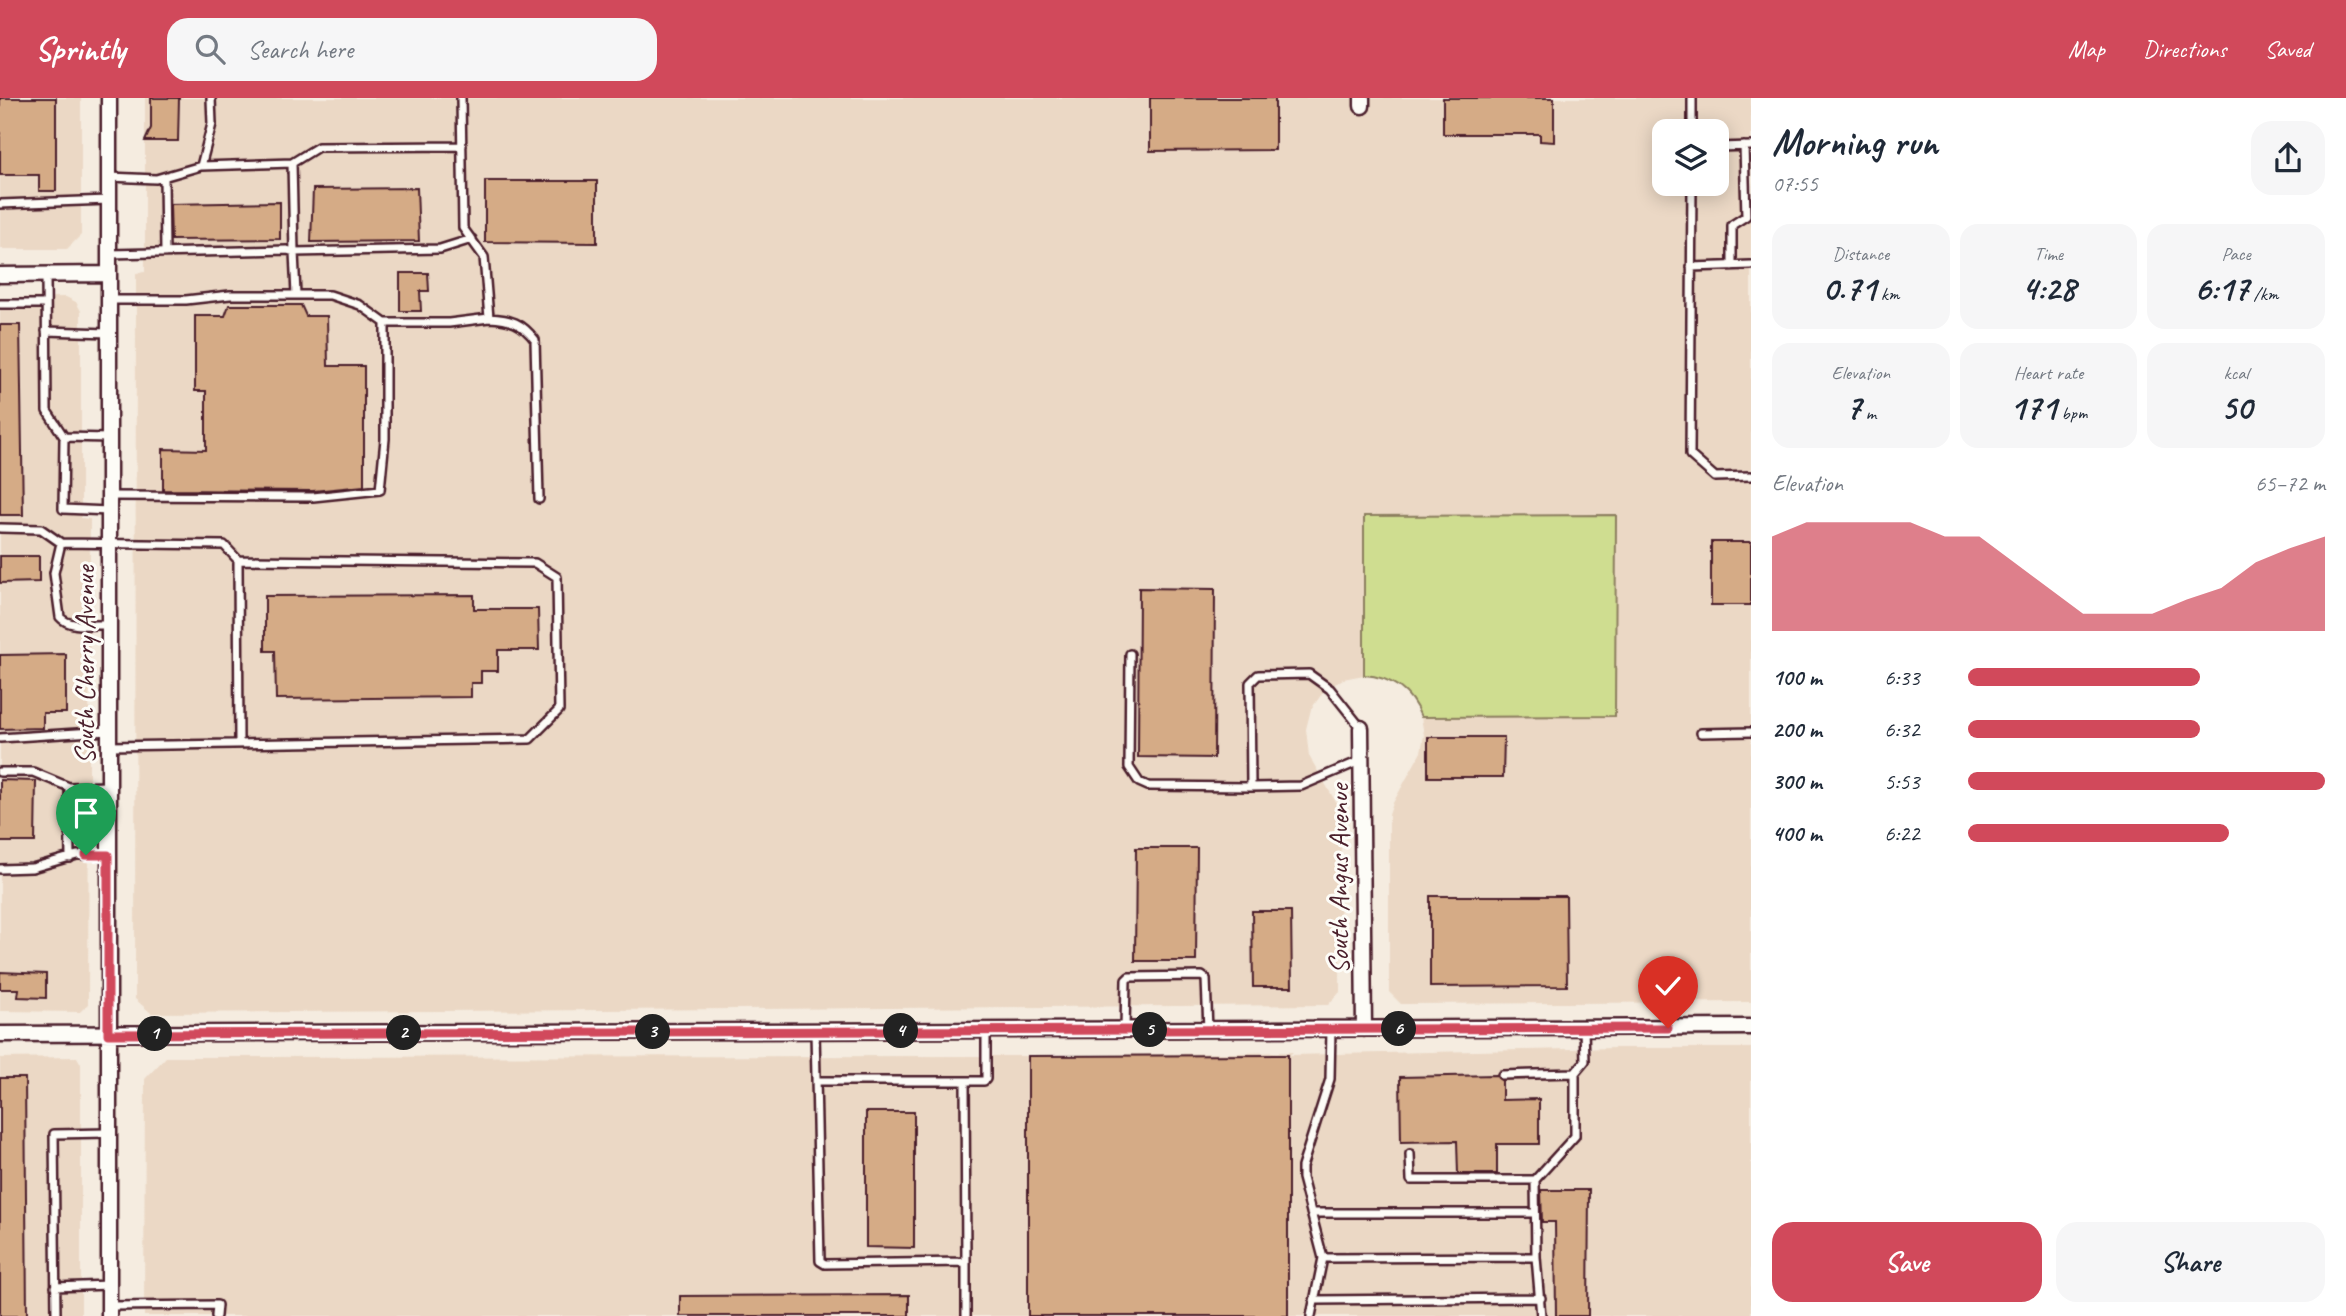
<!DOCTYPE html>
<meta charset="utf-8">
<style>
:root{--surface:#fff;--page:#f6f6f7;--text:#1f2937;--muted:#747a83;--accent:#d1495b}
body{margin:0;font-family:Caveat,sans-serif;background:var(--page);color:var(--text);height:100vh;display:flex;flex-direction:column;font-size:26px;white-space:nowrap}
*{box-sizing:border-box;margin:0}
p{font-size:23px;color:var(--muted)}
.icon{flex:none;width:38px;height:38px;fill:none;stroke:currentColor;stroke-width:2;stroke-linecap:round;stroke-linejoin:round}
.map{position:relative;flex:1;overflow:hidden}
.details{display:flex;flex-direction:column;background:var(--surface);width:595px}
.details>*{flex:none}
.buttons{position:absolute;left:1652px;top:21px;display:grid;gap:14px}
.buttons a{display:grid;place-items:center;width:77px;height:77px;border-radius:14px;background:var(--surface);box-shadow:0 4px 18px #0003;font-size:35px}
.pin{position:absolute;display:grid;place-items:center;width:60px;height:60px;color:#fff;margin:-72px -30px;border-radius:50% 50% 50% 0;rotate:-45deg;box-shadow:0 0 7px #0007}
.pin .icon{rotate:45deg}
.km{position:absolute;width:35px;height:35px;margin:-18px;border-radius:50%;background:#222;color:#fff;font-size:19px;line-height:35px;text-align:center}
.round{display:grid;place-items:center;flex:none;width:74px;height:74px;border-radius:21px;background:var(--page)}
.head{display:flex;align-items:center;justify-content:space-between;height:119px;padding:0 21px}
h1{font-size:38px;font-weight:600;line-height:52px}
.stats{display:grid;grid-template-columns:repeat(3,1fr);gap:10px;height:119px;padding:7px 21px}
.stats div{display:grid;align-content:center;border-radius:18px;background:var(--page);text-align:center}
.stats b{font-size:35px;font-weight:600}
.stats small{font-size:19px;font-weight:400}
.stats p{font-size:19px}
.chart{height:196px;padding:14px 21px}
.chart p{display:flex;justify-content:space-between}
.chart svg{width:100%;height:126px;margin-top:7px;fill:var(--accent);opacity:.7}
.cta{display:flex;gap:14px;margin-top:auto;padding:14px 21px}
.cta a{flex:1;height:80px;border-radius:21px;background:var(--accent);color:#fff;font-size:28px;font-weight:600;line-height:80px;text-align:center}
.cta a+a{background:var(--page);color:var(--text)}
ul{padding:0 21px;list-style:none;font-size:23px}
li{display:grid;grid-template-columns:112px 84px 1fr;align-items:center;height:52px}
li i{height:18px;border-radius:9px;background:var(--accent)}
header{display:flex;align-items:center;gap:42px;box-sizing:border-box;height:98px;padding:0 35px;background:var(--accent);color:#fff}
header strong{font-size:33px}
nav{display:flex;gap:38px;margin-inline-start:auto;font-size:24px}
.search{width:490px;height:63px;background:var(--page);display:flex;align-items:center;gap:18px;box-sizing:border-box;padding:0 24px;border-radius:21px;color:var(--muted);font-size:26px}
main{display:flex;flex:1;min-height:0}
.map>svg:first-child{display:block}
</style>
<header>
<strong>Sprintly</strong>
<div class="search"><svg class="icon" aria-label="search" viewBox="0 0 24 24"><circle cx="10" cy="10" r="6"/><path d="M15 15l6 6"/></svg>Search here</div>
<nav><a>Map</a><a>Directions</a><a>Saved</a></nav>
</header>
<main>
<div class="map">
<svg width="1751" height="1218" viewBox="0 0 1751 1218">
<rect width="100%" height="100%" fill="#f5ece0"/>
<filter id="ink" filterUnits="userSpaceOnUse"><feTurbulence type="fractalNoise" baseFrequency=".0143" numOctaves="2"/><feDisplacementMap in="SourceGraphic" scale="14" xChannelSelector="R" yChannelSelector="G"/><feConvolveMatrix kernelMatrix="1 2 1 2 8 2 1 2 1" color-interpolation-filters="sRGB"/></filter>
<g filter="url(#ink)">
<path fill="#ebd8c5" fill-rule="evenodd" d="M 0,0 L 81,0 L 81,137 L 67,151 L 0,151 Z
M 145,0 L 1751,0 L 1751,904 L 1401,906 L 1389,894 L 1389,717 L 1393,705 L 1421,654 L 1424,637 L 1421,619 L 1615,618 L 1616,417 L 1364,418 L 1364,577 L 1343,581 L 1324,593 L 1311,611 L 1306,631 L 1309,658 L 1337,706 L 1341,719 L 1340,894 L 1328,907 L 151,915 L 135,901 L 136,175 L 145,174 ZM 1664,33 L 1717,33 L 1717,86 L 1664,86 Z
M 66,199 L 76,204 L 81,213 L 81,420 L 90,421 L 88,906 L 80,914 L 0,913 L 0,200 Z
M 1615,950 L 1751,950 L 1751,1218 L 144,1218 L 145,981 L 166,959 L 1028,958 L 1293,954 L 1290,957 Z
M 77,959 L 81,966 L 81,1218 L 0,1218 L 0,960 Z"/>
<path fill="#cfdd90" stroke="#8c7e5e" stroke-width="2" d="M 1616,417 L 1615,618 L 1421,619 C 1411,593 1391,579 1364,577 L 1364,418 Z"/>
<path fill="#d5ab86" stroke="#4a1f2b" stroke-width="2" d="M 0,0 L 56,0 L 56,93 L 39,93 L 39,77 L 0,77 Z
M 151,0 L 179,0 L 178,43 L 145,43 L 151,30 Z
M 1150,0 L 1275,0 L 1275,52 L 1150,53 Z
M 1443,0 L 1554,0 L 1554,44 L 1540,43 L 1540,36 L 1443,36 Z
M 485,83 L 597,83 L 597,145 L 485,144 Z
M 417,90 L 419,143 L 311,144 L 313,91 Z
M 280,104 L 280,141 L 171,142 L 170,106 Z
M 400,175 L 428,175 L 429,193 L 420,193 L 421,213 L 400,213 Z
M 229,207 L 301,207 L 306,218 L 327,218 L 328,268 L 364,268 L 364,388 L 313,393 L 163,392 L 163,351 L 206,352 L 206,293 L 195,293 L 195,218 L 225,218 Z
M 0,227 L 20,227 L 23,417 L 0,417 Z
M 1711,444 L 1751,444 L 1751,507 L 1711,507 Z
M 0,458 L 39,458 L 39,484 L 0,485 Z
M 1139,490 L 1215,491 L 1214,660 L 1138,659 Z
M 474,497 L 474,511 L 538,511 L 539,552 L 498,552 L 498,573 L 481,573 L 481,585 L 471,585 L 471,599 L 276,601 L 275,553 L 265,553 L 265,498 Z
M 66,556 L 66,615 L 43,615 L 43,630 L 0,631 L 0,557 Z
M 1428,639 L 1504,639 L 1503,679 L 1428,679 Z
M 0,682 L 36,683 L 35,744 L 0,744 Z
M 1136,750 L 1197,750 L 1196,863 L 1135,863 Z
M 1430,798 L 1566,798 L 1567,888 L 1430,889 Z
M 1252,813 L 1291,813 L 1292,889 L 1253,889 Z
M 0,874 L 46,876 L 46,900 L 18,899 L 19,891 L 0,891 Z
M 1288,957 L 1288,1218 L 1028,1218 L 1028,958 Z
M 1496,977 L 1502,983 L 1502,1002 L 1539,1001 L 1539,1046 L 1497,1046 L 1497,1076 L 1458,1076 L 1457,1043 L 1401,1044 L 1400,979 Z
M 0,980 L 25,980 L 27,1218 L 0,1218 Z
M 866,1014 L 914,1014 L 914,1150 L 866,1149 Z
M 1541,1092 L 1589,1092 L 1588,1218 L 1556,1218 L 1555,1124 L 1542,1124 Z
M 909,1197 L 909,1218 L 680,1218 L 680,1198 Z"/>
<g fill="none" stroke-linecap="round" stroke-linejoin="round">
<defs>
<path id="service" d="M 461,0 L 463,130 L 484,159 L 489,220 C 511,221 522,225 535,242 L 539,401
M 1692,33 L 1692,0
M 1717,49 L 1751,48
M 292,65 L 294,154 L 440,151 L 472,141
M 201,68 L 292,65 L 318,49 L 462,48
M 109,79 L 156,81 L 201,68 L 212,26 L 211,0
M 164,79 L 165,155
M 1692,86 L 1690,357 L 1715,379 L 1751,378
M 0,106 L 109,102
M 109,156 L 287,152 L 294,154 L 296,197
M 1732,168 L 1732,127 L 1746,118 L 1744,48
M 1691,169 L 1751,167
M 46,177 L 47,313 L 64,339 L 109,340
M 109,202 L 186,202 L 230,197 L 330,197 L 360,207 L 385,225 L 449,225 L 489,220
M 0,206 L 46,206
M 46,233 L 109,235
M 64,339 L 63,411 L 109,413
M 109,398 L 313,399 L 380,392 L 385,341 L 385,225
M 0,430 L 41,431 L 61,445
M 238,462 L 239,646
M 109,527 C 94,526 70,531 60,519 L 54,475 L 61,445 L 224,447 L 238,462 L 535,465 L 557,479 L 559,612 L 530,641 L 109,648
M 1130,556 L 1129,669 L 1139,684 L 1148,688 L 1251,689
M 1361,630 L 1330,591 L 1309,576 L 1258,577 L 1250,585 L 1251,689 L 1301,688 L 1362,662
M 1701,635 L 1751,634
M 0,640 L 108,633
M 0,674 L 33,674 L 69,689 L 108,688
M 69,689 L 70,760
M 0,771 L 32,770 L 77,757 L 108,757
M 1125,931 L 1126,882 L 1129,879 L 1202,878 L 1206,881 L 1208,932
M 815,933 L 820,1163 L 825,1166 L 966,1164 L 966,1218
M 1502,977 L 1575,975
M 816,983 L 984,983 L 986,981 L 986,933
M 965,983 L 966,1164
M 1410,1056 L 1411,1082 L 1535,1082
M 1311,1115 L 1535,1115
M 1323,1160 L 1536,1159
M 55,1189 L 109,1187
M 1316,1202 L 1541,1200
M 109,1208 L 217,1207 L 216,1218
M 56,1218 L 54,1036 L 108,1035
M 1311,1218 L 1323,1160 L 1302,1080 L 1302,1069 L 1330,981 L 1331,931
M 1541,1218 L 1536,1159 L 1535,1082 L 1575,1038 L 1575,975 L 1585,963 L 1584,930"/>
<path id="minor" d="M 1362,0 L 1362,8
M 0,177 L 109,176
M 1361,630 L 1364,931
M 0,936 L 1751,929
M 109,1218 L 109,0"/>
</defs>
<use href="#service" stroke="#4a1f2b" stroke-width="12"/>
<use href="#minor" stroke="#4a1f2b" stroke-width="19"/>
<use href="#service" stroke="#fdfcf7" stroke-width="7"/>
<use href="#minor" stroke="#fdfcf7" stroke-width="14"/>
</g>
</g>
<g fill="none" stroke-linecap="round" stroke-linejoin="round" filter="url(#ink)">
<defs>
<path id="route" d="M 86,757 L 108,757 L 108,936 L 1668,930"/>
</defs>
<use href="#route" stroke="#fff" stroke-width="14"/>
<use href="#route" stroke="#d1495b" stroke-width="9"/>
</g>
<g text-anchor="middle" stroke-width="6" stroke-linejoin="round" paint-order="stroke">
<g font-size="28" fill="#4a1f2b" stroke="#fdfcf7">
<text transform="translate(84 567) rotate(-90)" y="10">South Cherry Avenue</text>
<text transform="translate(1338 781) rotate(-90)" y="10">South Angus Avenue</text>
</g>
</g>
</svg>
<div class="buttons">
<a><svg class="icon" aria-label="layers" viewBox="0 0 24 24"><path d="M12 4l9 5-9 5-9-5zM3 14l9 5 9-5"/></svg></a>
</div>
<div class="pin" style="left:86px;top:757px;background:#1e9e55"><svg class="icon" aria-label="arrive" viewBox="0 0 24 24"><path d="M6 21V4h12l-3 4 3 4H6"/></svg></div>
<div class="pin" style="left:1668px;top:930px;background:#d93025"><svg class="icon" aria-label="check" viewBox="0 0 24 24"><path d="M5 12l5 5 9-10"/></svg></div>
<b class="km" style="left:155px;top:936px">1</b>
<b class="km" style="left:404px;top:935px">2</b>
<b class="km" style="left:653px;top:934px">3</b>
<b class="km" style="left:901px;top:933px">4</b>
<b class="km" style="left:1150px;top:932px">5</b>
<b class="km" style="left:1399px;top:931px">6</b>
</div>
<section class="details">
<div class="head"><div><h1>Morning run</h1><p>07:55</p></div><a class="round"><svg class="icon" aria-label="share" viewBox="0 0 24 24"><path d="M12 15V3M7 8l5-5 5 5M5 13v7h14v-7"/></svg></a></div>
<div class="stats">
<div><p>Distance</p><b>0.71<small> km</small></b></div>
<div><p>Time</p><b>4:28</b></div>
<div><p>Pace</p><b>6:17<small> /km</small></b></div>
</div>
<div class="stats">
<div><p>Elevation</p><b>7<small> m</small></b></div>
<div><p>Heart rate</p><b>171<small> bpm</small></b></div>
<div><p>kcal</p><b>50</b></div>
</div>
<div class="chart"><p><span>Elevation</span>65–72 m</p>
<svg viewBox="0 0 160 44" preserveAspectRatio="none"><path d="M0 44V11L10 6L20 6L30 6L40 6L50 11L60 11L70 20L80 29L90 38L100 38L110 38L120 33L130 29L140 20L150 15L160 11V44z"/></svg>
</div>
<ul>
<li><b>100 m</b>6:33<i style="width:65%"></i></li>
<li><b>200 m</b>6:32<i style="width:65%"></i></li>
<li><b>300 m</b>5:53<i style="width:100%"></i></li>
<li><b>400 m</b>6:22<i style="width:73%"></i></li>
</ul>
<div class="cta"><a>Save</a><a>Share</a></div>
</section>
</main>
